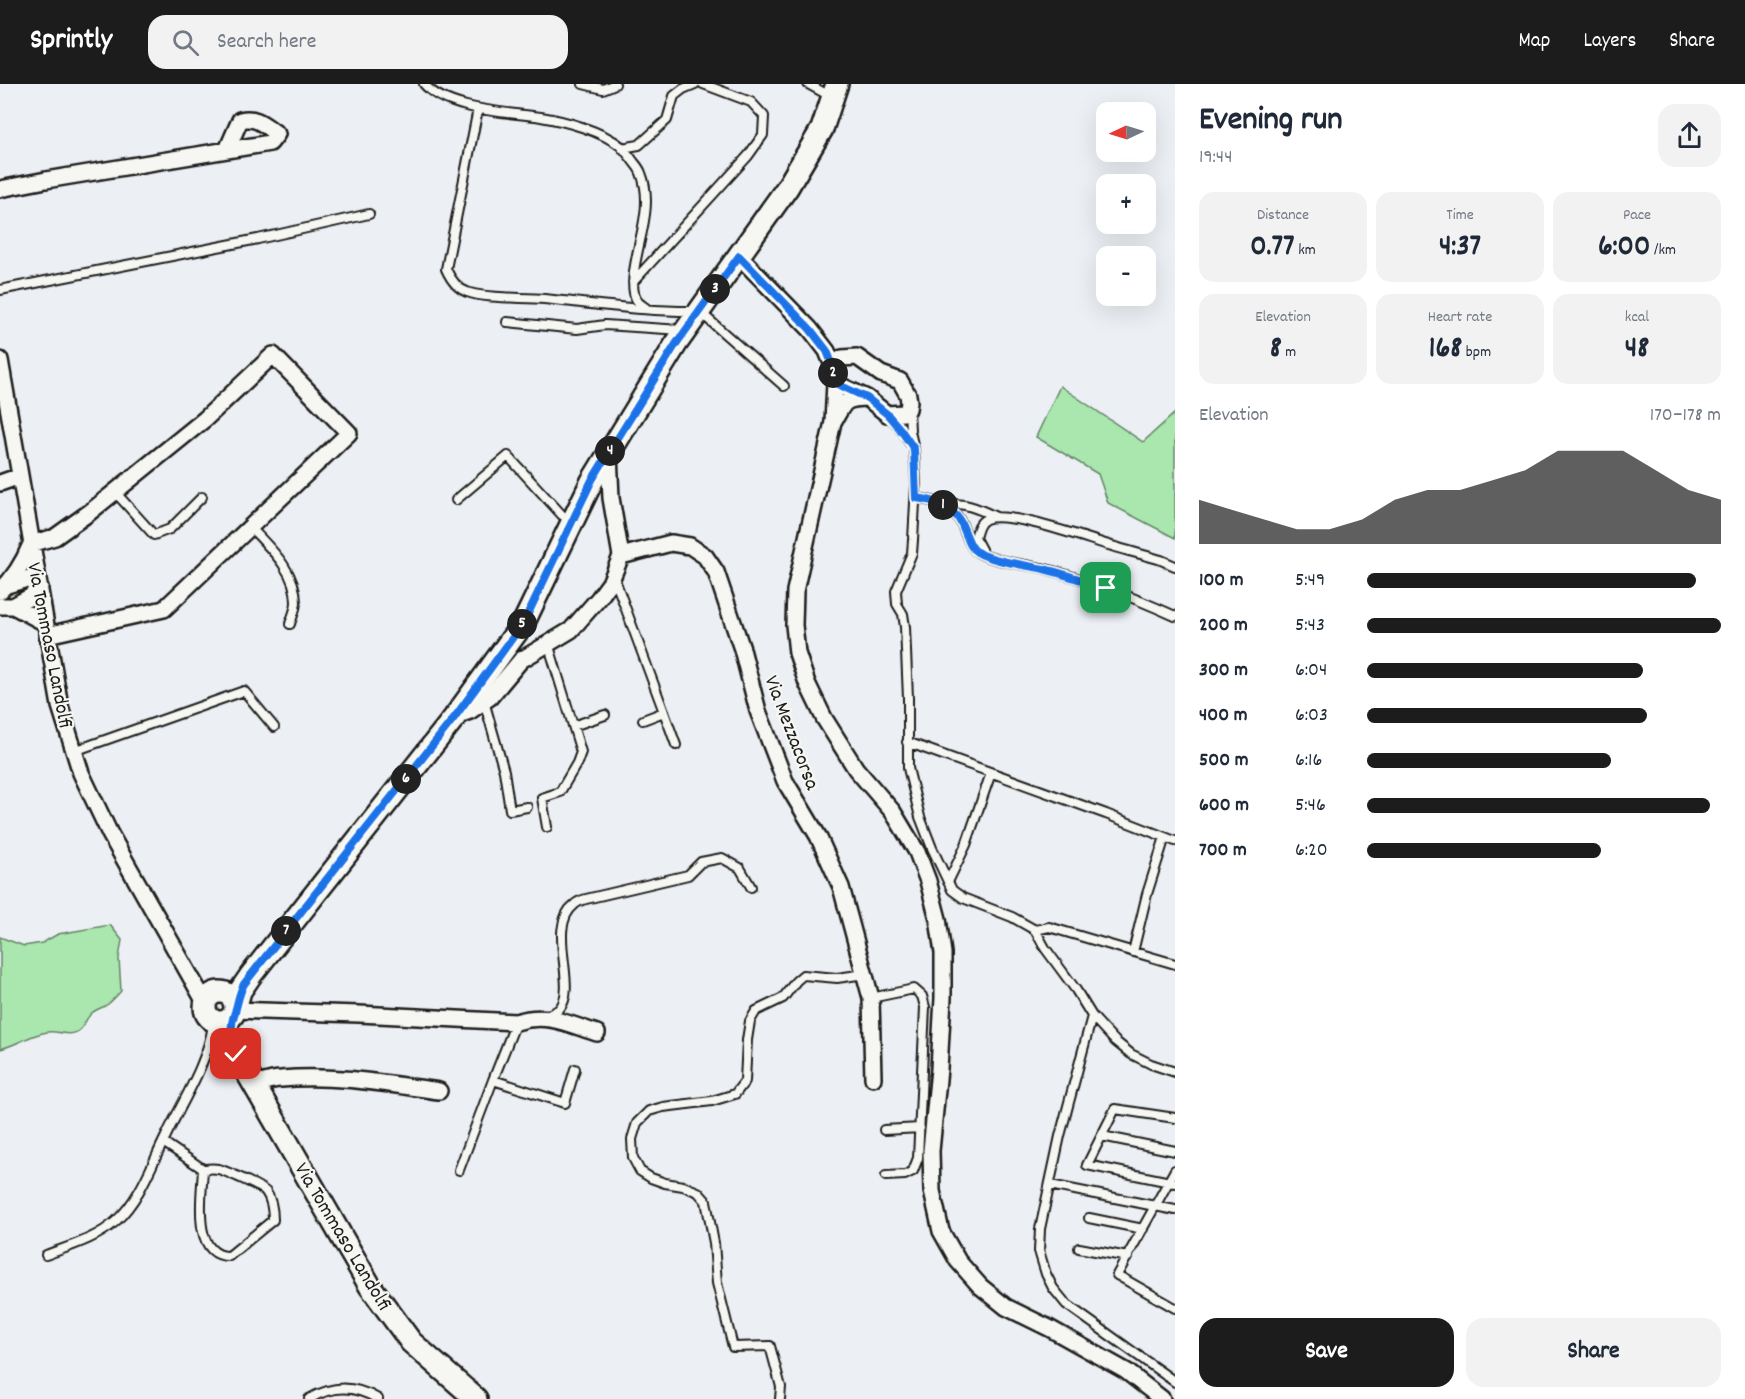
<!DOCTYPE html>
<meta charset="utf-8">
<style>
:root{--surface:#fff;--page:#f2f2f3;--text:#1f2937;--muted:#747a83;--accent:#1c1c1c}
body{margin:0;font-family:Dekko,sans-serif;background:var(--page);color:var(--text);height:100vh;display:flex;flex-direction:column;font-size:22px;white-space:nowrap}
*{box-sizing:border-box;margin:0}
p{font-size:20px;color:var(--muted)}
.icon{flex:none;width:33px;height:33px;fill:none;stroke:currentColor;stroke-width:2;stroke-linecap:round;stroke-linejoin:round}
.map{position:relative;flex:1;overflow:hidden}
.side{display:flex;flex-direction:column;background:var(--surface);width:570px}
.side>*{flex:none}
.needle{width:39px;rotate:266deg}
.fabs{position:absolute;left:1096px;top:18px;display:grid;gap:12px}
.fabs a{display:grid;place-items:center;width:60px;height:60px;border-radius:12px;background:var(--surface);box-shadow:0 6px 24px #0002;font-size:30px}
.pin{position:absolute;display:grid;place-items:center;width:51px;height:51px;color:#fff;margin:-26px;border-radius:12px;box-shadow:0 3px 9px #0006}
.km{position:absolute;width:30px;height:30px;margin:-15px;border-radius:50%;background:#222;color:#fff;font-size:16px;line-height:30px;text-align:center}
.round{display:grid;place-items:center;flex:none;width:63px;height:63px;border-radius:18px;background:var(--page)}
.headline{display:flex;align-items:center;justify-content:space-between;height:102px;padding:0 24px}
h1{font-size:33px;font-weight:700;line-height:45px}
.stats{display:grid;grid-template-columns:repeat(3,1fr);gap:9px;height:102px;padding:6px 24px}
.stats div{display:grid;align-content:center;border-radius:15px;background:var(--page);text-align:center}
.stats b{font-size:30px;font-weight:700}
.stats small{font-size:16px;font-weight:400}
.stats p{font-size:16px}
.chart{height:168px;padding:12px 24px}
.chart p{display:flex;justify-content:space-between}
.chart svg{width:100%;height:108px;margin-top:6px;fill:var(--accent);opacity:.7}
.primary-button{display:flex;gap:12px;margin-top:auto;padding:12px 24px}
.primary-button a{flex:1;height:69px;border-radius:18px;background:var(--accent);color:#fff;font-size:24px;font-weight:700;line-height:69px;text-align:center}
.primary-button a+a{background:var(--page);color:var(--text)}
ul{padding:0 24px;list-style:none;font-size:20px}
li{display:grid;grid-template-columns:96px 72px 1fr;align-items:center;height:45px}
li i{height:15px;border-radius:8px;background:var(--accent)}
header{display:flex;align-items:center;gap:36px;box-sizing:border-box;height:84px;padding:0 30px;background:var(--accent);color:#fff}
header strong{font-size:28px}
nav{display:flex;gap:33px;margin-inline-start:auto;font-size:21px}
.search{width:420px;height:54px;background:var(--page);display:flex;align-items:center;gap:15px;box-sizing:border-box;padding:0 21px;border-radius:18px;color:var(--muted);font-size:22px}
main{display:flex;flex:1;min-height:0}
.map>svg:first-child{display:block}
</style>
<header>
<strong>Sprintly</strong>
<div class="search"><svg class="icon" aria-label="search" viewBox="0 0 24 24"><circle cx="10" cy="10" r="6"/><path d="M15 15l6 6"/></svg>Search here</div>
<nav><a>Map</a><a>Layers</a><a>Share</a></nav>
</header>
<main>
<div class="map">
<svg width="1175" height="1315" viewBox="0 0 1175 1315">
<rect width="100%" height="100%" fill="#ecf0f4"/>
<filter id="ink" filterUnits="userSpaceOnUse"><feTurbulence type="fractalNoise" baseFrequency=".0167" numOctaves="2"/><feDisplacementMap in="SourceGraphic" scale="12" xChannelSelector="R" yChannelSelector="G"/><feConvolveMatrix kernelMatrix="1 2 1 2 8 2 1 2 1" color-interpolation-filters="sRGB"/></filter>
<g filter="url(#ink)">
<path fill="#a9e7ae" stroke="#628265" stroke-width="1.5" d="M 1060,302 L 1143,358 L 1175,329 L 1175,454 L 1108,419 L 1098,390 L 1036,353 Z
M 110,841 L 122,856 L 119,874 L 121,907 C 117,911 113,916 108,920 C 103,924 96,925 92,929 C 84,935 85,946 74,949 C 65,952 57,946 47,948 C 29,951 17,961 0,965 L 0,853 L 24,862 L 42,859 L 58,850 Z"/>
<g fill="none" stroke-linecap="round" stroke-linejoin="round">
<defs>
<path id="lane" d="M 424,0 C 447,27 508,28 541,33 C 566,37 602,47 622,63 C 625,66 628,71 631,74 C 634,79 639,83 641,89 C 654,121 638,155 634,188 C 633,196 632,207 636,215 C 638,219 643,222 646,224
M 583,0 L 603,5 L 615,0
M 808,0 L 830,12
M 478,25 L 446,185 C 450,194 456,204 467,208 C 485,215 524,213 544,215 C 596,220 648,228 699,227 L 784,302
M 622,64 L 639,61 L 667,36 L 674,12 L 683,5 L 695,0
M 633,198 L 748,72 L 763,51 L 764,32 L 751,18 L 703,0
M 0,206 L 258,155 L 369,130
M 507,238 L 577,245 L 605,241 L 681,246
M 909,325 L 910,347 L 914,365 L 916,400 L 913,456 L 912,469 L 896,507 L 897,520 L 903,530 L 905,543 L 908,614 L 908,684 L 920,733 L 932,764 L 952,806 L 963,814 L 1012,833 L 1035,846 L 1045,864 L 1076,906 L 1092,932 L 1115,957 L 1131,970 L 1151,980 L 1175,988
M 888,331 L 901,345 L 910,359
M 115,408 L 154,451 L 170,445 L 202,413
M 916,414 C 940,417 957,423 965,448 C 968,454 970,463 976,467 C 988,477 1030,481 1046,485 C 1091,497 1133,513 1175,532
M 456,416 L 508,372 L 562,431 L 571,437
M 942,420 C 966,419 975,423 996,433
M 250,443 C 270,464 296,487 296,518 C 296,525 292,533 290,540
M 984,471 L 975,454 C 977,447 978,439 986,435 C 1008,426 1087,455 1112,462 C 1128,467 1145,471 1161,476 L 1175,482
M 614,493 L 664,628 L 643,636
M 484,617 L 504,687 L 510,726 L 527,723
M 664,628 L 676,661
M 573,642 L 605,631
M 907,658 L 1106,730 L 1175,757
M 74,667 L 244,607 L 274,643
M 547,743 L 542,714 L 560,708 L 577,679 L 581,668 L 548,559
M 948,798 L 966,761 L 991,689
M 1035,846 L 1049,843 L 1175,880
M 1133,868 L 1147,810 L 1165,753
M 871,914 L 914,905 L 922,912 L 925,923 L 918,1074 L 913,1087 L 905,1091 L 886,1092
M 1092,932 L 1060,1052 L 1040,1145 L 1039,1167 L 1046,1190 L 1053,1204 L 1066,1220 L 1175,1298
M 544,933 C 549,930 557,928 560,924 C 578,902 546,843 574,821 C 577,818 582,816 586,815 L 688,791 L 701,778 L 722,774 L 740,784 L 751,803
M 516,938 L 493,996 L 565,1019 L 575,985
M 1175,1034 L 1115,1025 L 1087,1081 L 1175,1099
M 884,1046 L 920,1044
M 1102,1052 L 1175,1067
M 163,1058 L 203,1085 C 202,1110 191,1172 229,1172 L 273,1136 C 273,1127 271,1115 266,1108 C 264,1104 224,1086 218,1085 C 213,1084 208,1085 203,1085
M 459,1086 L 493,996
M 1175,1086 L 1117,1191 L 1175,1224
M 1050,1101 L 1175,1126
M 1089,1134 L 1143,1145
M 1079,1164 L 1128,1173
M 46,1171 C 70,1162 98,1154 116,1137 C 140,1115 151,1082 165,1054 C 182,1018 207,981 213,941
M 309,1315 C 333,1301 354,1301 378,1315
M 780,1315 L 781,1303 L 770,1262 L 733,1263 L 717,1199 L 714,1159 L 706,1117 L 698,1108 L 683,1102 L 665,1099 L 651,1094 L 640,1087 L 633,1074 L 632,1055 L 637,1039 L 649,1027 L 663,1023 L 712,1017 L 735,1010 L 745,997 L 747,956 L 750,937 L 756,927 L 783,914 L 796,897 L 803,891 L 837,894 L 865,890"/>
<path id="street" d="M 0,105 L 46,96 L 270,59 L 277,50 C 264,41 257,32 240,36 L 227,66
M 739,172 L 810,245 L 827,267 L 833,282
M 857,273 L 881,290 L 900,297 L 908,311 L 909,318 L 908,325 L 904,329 L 887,330 L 867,314 L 835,299 L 833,282 L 842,274 Z
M 0,276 L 60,622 L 81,689 L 110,750 L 206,920
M 835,299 L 833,338 C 845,318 842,315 867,314
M 833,338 L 795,507 L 794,541 L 797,569 L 807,599 L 824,634 L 856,685 L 893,728 L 917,768 L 928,797 L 938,835 L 943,869 L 943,914 L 939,985 L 931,1067 L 932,1107 L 941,1147 L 958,1177 L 980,1202 L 1006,1223 L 1049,1244 L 1126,1287 L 1162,1315
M 0,399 L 20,392
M 621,472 L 671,459 L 690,462 L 705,472 L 716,488 L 742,565 L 758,627 L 785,697 L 818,752 L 841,803 L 871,914 L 873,994
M 7,501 L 27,495 L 40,503 L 30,513 L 13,522
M 0,507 C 14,494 24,477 31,460 L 55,453 L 90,428 L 205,335 L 273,271 L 349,349 L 164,525 L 47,551
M 0,522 L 13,522 L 45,539
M 456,632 L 470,627 L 490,613 L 521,576 L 571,546 L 599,514 L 610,499 L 621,472 L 611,414 L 609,370
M 235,926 L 359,930 L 516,938 C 547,928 568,940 597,949
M 254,1001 C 262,999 272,995 281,995 C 334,990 387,1000 439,1007"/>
<path id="secondary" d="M205 923a15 15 0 1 1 30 0a15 15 0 1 1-30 0Z
M 236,922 L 240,907 L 251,891 L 454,634 L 524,538 L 592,397 L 676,260 L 787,104 L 822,45 L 837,0
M 218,938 L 370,1202 L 411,1258 L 476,1315"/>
</defs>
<use href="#lane" stroke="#1c1c1c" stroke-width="12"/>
<use href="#street" stroke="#1c1c1c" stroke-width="20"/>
<use href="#secondary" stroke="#1c1c1c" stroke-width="26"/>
<use href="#lane" stroke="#f6f6f2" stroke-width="8"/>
<use href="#street" stroke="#f6f6f2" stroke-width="15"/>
<use href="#secondary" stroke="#f6f6f2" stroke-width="21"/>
</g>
</g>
<g fill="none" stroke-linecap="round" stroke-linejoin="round" filter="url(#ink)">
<defs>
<path id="route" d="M 236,970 C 232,953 229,944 235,928 C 238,918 239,909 244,900 L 454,634 L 524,538 L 592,396 L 676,260 L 739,172 L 810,245 L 827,267 L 833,282 L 835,299 L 867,314 L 887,330 L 900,345 L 914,365 L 916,414 C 940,417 957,424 965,448 C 968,455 970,464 977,468 C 991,477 1026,481 1044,485 C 1064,490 1085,497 1106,504"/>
</defs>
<use href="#route" stroke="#fff" stroke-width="12"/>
<use href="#route" stroke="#1a73e8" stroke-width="8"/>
</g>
<g text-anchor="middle" stroke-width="4.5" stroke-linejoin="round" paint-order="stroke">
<g font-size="21" fill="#1c1c1c" stroke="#f6f6f2">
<text transform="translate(51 561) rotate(79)" y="7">Via Tommaso Landolfi</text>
<text transform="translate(793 648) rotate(69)" y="7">Via Mezzacorsa</text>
<text transform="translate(344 1152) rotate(59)" y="7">Via Tommaso Landolfi</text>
</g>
</g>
</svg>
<div class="fabs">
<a><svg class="needle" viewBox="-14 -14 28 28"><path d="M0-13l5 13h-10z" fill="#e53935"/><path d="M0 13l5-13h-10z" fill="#747a83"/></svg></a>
<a>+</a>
<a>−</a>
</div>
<div class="pin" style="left:1106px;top:504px;background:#1e9e55"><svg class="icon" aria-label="arrive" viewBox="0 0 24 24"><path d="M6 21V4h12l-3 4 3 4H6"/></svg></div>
<div class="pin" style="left:236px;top:970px;background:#d93025"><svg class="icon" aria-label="check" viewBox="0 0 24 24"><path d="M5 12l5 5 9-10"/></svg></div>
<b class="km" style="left:943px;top:421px">1</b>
<b class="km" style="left:833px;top:289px">2</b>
<b class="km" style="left:715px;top:205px">3</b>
<b class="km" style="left:610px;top:367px">4</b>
<b class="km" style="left:522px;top:540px">5</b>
<b class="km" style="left:406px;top:695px">6</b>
<b class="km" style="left:286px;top:847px">7</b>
</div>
<section class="side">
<div class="headline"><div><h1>Evening run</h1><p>19:44</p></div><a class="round"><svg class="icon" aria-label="share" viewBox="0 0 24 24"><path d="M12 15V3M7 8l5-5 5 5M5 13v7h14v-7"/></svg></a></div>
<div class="stats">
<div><p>Distance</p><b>0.77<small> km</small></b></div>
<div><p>Time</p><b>4:37</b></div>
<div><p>Pace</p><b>6:00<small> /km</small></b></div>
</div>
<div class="stats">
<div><p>Elevation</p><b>8<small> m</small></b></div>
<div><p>Heart rate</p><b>168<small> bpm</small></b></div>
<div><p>kcal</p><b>48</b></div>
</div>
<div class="chart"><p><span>Elevation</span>170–178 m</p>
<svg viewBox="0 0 160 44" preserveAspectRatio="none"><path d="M0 44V26L10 30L20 34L30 38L40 38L50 34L60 26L70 22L80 22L90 18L100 14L110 6L120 6L130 6L140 14L150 22L160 26V44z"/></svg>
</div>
<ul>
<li><b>100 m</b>5:49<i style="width:93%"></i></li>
<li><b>200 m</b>5:43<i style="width:100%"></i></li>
<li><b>300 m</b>6:04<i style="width:78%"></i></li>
<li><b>400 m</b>6:03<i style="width:79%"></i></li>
<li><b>500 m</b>6:16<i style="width:69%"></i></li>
<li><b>600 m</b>5:46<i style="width:97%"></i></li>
<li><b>700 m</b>6:20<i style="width:66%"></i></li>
</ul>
<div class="primary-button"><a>Save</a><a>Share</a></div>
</section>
</main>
